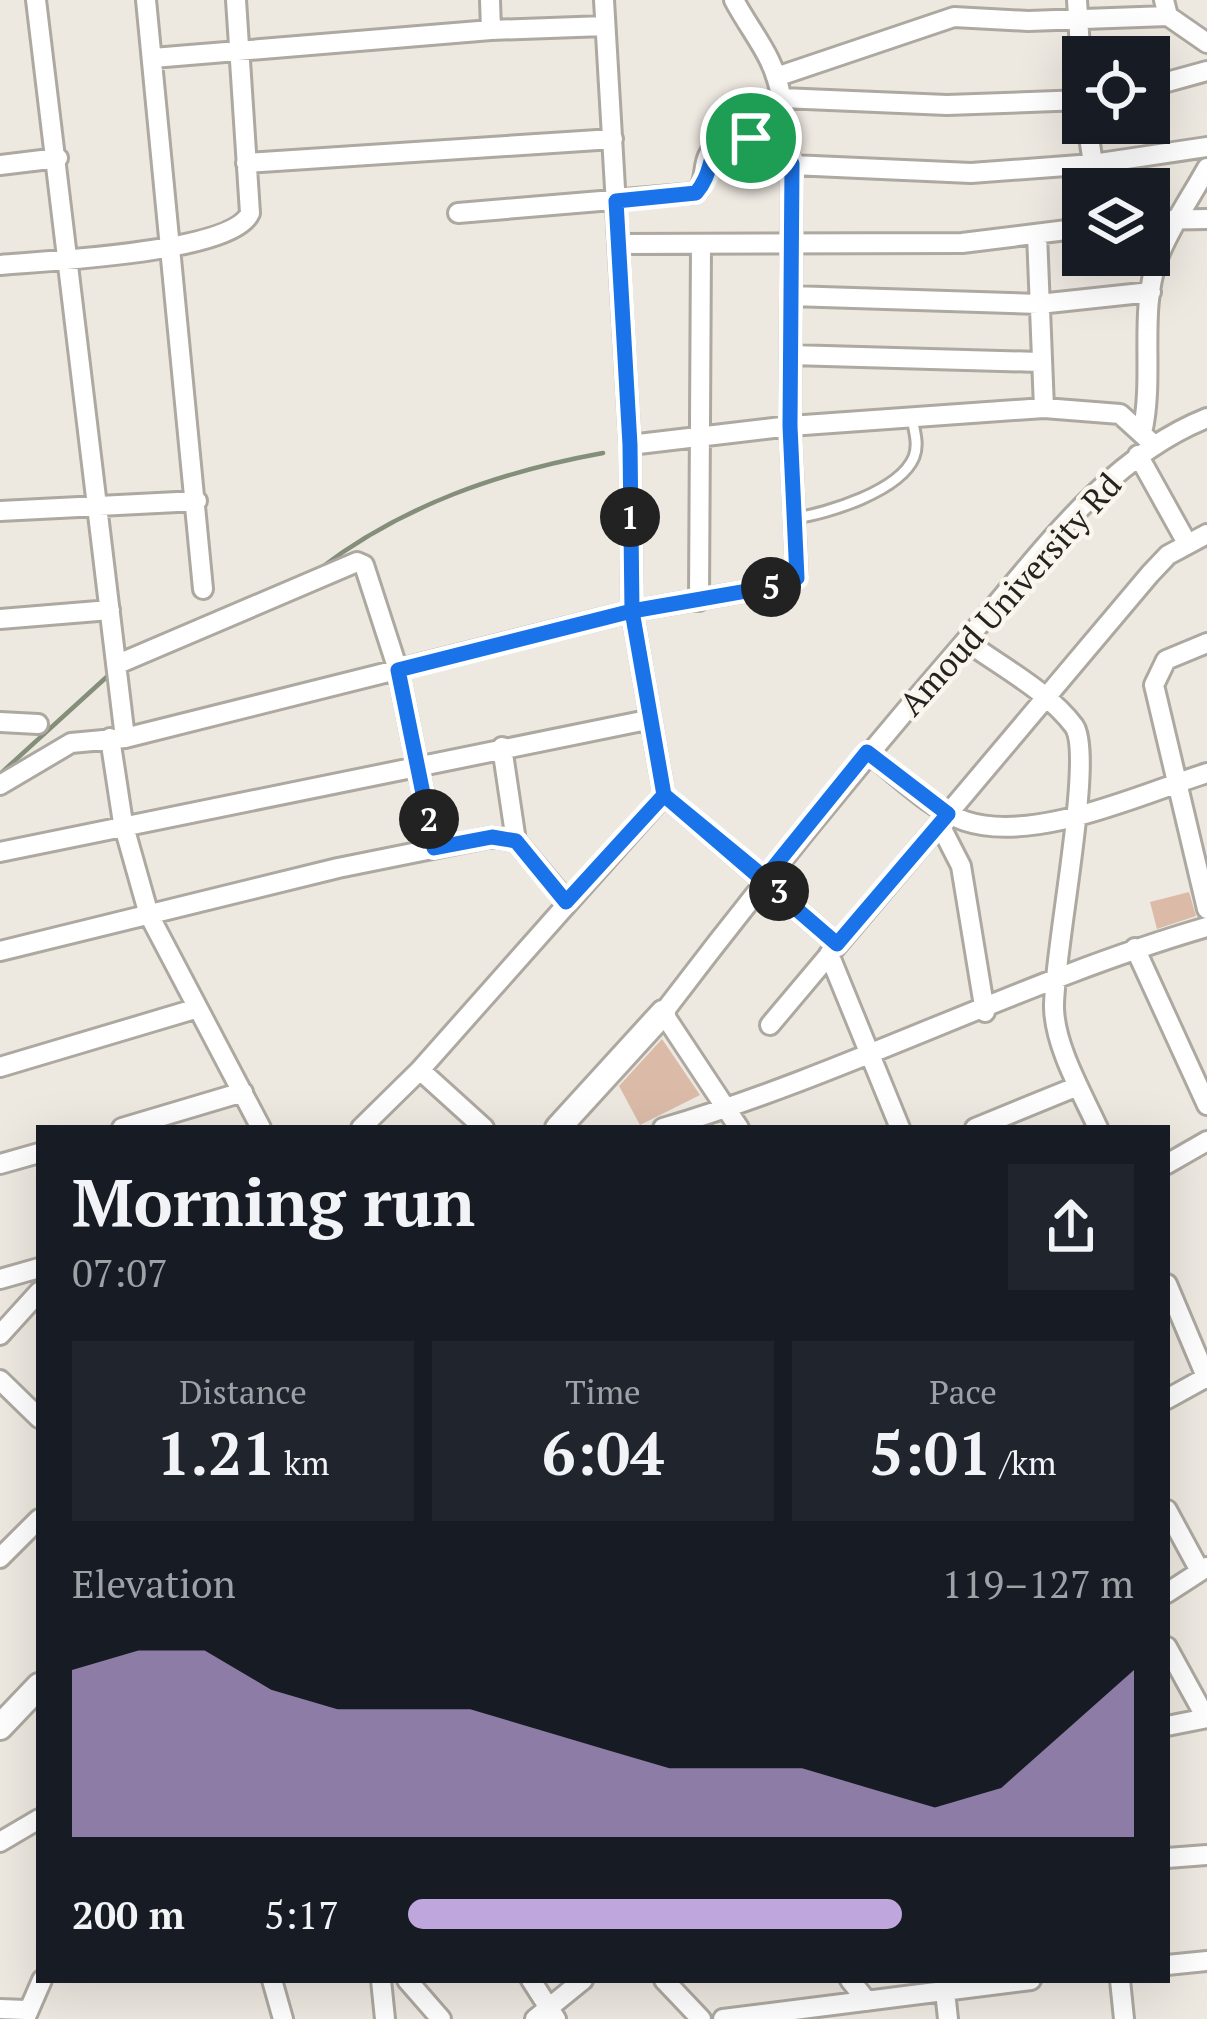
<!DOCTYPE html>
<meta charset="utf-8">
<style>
:root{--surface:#171b24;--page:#20242c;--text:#f1f3f6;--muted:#9ea1a6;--accent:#bfa6dc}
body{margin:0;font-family:"PT Serif",serif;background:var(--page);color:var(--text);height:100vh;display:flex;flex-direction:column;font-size:45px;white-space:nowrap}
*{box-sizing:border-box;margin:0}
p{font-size:39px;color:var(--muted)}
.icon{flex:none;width:66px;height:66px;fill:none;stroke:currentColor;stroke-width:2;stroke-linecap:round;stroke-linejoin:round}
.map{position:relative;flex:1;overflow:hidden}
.sheet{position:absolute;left:36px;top:1125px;width:1134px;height:858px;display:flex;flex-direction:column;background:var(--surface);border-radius:0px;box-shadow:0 12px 48px #0002}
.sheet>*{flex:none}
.fabs{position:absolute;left:1062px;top:36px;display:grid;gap:24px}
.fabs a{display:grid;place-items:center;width:108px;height:108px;border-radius:0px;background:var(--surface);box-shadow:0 12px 48px #0002;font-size:60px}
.pin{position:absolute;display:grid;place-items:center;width:102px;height:102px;color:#fff;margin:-51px;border:6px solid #fff;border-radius:50%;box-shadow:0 3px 12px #0007}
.km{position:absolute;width:60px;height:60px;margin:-30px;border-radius:50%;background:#222;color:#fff;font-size:33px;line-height:60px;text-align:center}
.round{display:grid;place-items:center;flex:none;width:126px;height:126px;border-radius:0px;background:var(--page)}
.overview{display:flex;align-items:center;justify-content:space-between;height:204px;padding:0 36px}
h1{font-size:66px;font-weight:600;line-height:90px}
.stats{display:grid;grid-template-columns:repeat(3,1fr);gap:18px;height:204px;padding:12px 36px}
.stats div{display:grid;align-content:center;border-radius:0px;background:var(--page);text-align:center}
.stats b{font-size:60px;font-weight:600}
.stats small{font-size:33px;font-weight:400}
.stats p{font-size:33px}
.chart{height:336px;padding:24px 36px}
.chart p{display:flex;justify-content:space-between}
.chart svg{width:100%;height:216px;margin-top:12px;fill:var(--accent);opacity:.7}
ul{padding:0 36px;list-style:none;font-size:39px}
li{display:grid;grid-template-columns:192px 144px 1fr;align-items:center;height:90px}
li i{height:30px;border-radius:15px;background:var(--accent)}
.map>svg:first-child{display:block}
</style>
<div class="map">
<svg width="1207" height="2019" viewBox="0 0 1207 2019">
<rect width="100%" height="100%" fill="#ede8e0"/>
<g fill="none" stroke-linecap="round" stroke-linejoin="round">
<path stroke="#848f7a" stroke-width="4.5" d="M 318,570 C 403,505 499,472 603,453
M 0,774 L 111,673"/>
</g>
<path fill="#dbbba8" d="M 1189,892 L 1196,916 L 1157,929 L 1150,902 Z
M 662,1039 L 700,1095 L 640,1125 L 619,1086 Z"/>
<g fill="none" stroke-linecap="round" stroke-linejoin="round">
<defs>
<path id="service" d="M 794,518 C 827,514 900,491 914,457 C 919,444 914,430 912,418"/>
<path id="minor" d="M 36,0 L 125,738
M 146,0 L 203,589
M 490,0 L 491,30
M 604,0 L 630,445 L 632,611 L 664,795 L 837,944
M 1077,0 L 1083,97
M 1164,0 L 1168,16 L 1207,43
M 153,58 L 491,30 L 605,26
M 776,77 L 954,17 L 1028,21 L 1168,16
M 1149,87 L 1207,71
M 782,98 L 947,105 L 1083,100
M 1087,123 L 1093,164
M 246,163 L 613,139
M 0,165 L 58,158
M 792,165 L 971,173 L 1093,164 L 1207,147
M 458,213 L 696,193 C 707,180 702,169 708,156 C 720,132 762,139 782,140
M 1149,220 L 1207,219
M 1037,234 L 1044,408
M 618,244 L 962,243 L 1083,228
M 0,265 C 45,261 233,253 250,213 L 236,0
M 791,296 L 1039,304 L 1151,292
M 791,355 L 1040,362
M 1142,433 C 1155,376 1138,313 1158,258 C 1170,227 1191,197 1207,168
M 630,445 L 790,426 L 1044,408 L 1120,414 L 1153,444
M 1138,455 L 1187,543
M 0,511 L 197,501
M 699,601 L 701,244
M 0,619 L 110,610
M 966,641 C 1000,666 1048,691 1074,726 C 1095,756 1053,955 1054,1008 C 1055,1047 1082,1093 1098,1128
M 1207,643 L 1166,660 L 1154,685 L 1207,909
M 118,664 L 357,562 L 364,565 L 398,670 L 434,848
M 0,722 L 38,724
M 110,738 L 123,823 L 149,915 L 261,1128
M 502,747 L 516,841 L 566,901
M 867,752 C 897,774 930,809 965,821 C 1034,844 1141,794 1207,773
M 0,785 L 71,743 L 125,738 L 632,611 L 787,584 L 797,577 L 790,426 L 792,165 C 782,140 785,122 781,97 C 775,57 752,34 734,0
M 940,825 L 961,866 L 985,1012
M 0,852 L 647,720
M 1135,948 L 1207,1105
M 0,951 L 338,868 L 492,837 L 516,841
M 829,954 L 900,1128
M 770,1025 L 1150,574 L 1168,555 L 1207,534
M 0,1067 L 198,1008
M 420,1070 L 484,1128
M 122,1128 L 243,1092
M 361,1128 L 420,1070 L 664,795
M 663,1128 C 849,1073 1021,981 1207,927
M 739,1128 L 663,1013 C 761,884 862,760 968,638 C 1037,558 1106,458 1207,418
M 975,1128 L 1078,1086
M 0,1164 L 39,1153
M 1167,1164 L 1207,1141
M 0,1279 L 39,1268
M 1167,1284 L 1207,1379
M 0,1335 L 39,1292
M 0,1380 L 39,1418
M 1167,1399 L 1207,1377
M 1167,1510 L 1200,1571
M 0,1558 L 39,1519
M 1167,1593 L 1207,1567
M 1167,1647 L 1206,1718
M 1167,1726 L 1207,1718
M 0,1842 L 39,1819
M 1167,1858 L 1207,1855
M 1167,1965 L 1207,1961
M 272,1980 L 283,2019
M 381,1980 L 385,2019
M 407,1980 L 441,2019
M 531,1980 L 556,2019
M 664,1980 L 701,2019
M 850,1980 L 867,2001
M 1120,1980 L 1124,2019
M 944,1982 L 948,2019
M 0,2009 L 26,2010
M 25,2019 L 42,1980
M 535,2019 L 583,1980
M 723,2019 L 1031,1980"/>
<path id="tertiary" d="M 558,1128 L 663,1013
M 0,1727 L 39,1686"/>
</defs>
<use href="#service" stroke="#ada8a0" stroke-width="15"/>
<use href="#minor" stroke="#ada8a0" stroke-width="24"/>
<use href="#tertiary" stroke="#ada8a0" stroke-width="30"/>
<use href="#service" stroke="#fff" stroke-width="9"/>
<use href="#minor" stroke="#fff" stroke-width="18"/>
<use href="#tertiary" stroke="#fff" stroke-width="24"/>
</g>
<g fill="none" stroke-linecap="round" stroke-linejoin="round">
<defs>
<path id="route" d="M 751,138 C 697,144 721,163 696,193 L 616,201 L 630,445 L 632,611 L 398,670 L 434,848 L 492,837 L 516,841 L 566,902 L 664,795 L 837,944 L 948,814 L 867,752 L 765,878 L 664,795 L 632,611 L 787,584 L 797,578 L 790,426 L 792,164 L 782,140 L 751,138"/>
</defs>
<use href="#route" stroke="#fff" stroke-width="24"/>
<use href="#route" stroke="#1a73e8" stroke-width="15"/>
</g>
<g text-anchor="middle" stroke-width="9" stroke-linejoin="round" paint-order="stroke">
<g font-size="33" fill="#252320" stroke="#faf5ed">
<text transform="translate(1010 594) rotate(-48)" y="12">Amoud University Rd</text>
</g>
</g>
</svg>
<div class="fabs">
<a><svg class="icon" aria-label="locate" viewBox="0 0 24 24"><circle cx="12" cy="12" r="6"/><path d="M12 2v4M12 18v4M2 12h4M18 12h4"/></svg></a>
<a><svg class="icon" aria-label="layers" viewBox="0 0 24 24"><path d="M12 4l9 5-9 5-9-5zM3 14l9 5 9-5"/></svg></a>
</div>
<div class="pin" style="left:751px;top:138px;background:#1e9e55"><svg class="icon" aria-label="arrive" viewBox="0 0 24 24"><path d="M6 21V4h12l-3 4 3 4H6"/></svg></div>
<b class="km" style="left:630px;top:517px">1</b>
<b class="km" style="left:429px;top:819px">2</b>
<b class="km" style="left:779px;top:891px">3</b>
<b class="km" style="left:771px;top:587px">5</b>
<section class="sheet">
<div class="overview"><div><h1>Morning run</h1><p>07:07</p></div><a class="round"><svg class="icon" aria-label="share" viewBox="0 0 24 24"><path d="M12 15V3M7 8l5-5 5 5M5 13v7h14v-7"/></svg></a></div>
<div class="stats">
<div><p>Distance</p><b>1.21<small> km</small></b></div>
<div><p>Time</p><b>6:04</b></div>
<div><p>Pace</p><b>5:01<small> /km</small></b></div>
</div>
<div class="chart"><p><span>Elevation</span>119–127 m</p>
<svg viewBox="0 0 160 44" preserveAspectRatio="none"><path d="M0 44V10L10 6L20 6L30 14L40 18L50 18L60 18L70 22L80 26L90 30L100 30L110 30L120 34L130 38L140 34L150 22L160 10V44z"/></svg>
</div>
<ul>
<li><b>200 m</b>5:17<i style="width:68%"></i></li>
</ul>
</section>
</div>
